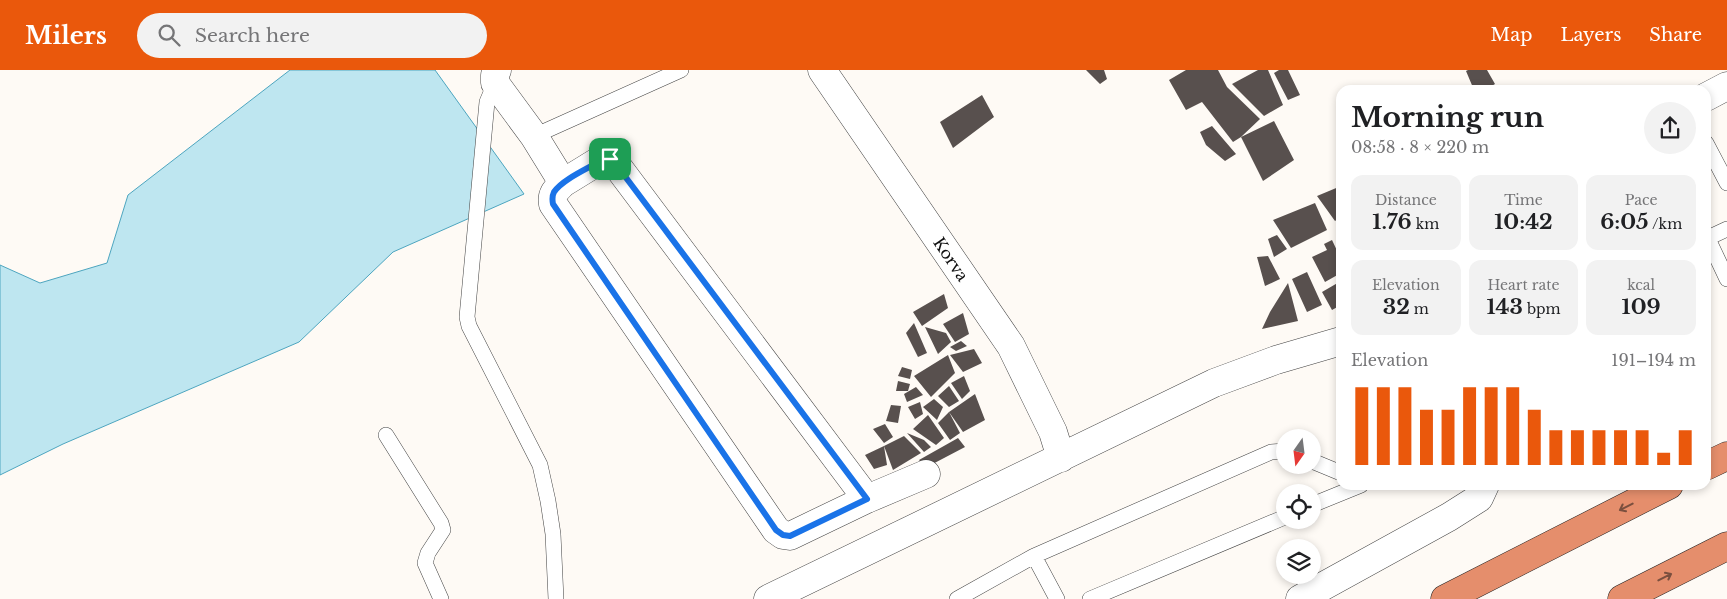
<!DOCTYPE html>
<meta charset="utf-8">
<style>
:root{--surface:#fff;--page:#f2f2f2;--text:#202124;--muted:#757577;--accent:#ea580c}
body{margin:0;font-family:"Libre Baskerville",serif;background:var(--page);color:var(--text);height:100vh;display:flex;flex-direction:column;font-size:19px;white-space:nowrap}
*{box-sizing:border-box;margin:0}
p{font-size:16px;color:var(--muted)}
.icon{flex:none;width:28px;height:28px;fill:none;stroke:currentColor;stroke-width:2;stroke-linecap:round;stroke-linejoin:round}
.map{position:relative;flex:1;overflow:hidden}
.drawer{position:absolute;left:1336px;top:15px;width:375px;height:405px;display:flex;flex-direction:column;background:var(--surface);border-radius:15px;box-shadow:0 2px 8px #0003}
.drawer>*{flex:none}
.needle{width:32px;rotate:194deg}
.tools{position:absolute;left:1276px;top:359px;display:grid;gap:10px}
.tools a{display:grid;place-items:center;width:45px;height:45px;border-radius:50%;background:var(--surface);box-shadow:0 2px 8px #0003;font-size:25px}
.pin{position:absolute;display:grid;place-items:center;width:42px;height:42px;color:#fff;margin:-21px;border-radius:10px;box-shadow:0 2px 8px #0006}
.round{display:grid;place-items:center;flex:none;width:52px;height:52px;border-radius:26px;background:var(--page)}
.summary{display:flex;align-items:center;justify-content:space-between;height:85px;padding:0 15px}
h1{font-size:28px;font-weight:700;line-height:38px}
.figures{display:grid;grid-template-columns:repeat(3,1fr);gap:8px;height:85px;padding:5px 15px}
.figures div{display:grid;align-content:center;border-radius:12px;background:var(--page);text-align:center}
.figures b{font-size:21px;font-weight:700}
.figures small{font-size:14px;font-weight:400}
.figures p{font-size:14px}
.chart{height:140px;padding:10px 15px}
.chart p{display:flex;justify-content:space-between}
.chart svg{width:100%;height:90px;margin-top:5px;stroke:var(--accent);stroke-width:6}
header{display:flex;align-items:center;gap:30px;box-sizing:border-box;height:70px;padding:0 25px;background:var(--accent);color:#fff}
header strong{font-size:24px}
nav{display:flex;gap:28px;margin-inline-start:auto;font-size:18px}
.search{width:350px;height:45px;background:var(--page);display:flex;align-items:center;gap:12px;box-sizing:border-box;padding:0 18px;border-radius:28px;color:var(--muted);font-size:19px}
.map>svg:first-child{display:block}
</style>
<header>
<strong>Milers</strong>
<div class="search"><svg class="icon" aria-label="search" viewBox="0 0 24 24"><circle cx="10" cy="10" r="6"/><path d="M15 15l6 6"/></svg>Search here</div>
<nav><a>Map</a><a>Layers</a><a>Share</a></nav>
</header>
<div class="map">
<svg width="1727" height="529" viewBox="0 0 1727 529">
<rect width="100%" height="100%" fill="#fefaf5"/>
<path fill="#bee6f0" stroke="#4da5bf" d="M 290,0 L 435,0 L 524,124 L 393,182 L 299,272 L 63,374 L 0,405 L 0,195 L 40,213 L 107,193 L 128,125 Z"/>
<path fill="#58504e" d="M 1086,0 L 1104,0 L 1107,9 L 1100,14 Z
M 1186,0 L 1218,0 L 1227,17 L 1260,49 L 1241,67 L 1274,51 L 1294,90 L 1263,111 L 1241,67 L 1233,72 L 1202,32 L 1186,40 L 1169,10 Z
M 1258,0 L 1268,0 L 1283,35 L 1264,46 L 1232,14 Z
M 1279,0 L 1288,0 L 1300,25 L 1288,30 L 1274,3 Z
M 1468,0 L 1487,0 L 1495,14 L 1485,20 L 1474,20 L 1466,1 Z
M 982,25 L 994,47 L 953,78 L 940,52 Z
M 1212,56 L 1236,84 L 1225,91 L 1206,75 L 1200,62 Z
M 1341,116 L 1341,147 L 1335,151 L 1317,126 Z
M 1315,133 L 1327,160 L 1291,178 L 1273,150 Z
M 1277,165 L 1287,179 L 1274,187 L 1268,169 Z
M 1332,170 L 1341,189 L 1341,203 L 1325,212 L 1312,187 L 1327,180 L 1324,174 Z
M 1268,186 L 1280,209 L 1265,216 L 1257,187 Z
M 1307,202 L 1322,235 L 1307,242 L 1292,209 Z
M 1341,211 L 1341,235 L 1332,240 L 1322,222 Z
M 1288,213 L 1298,251 L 1262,259 L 1270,242 Z
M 944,224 L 948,238 L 922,256 L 913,242 Z
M 963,243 L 969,264 L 955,272 L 943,254 Z
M 914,253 L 927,283 L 918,287 L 906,263 Z
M 925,257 L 946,263 L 951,272 L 938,284 Z
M 961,271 L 967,276 L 956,281 L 950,277 Z
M 974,279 L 982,293 L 963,302 L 950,285 Z
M 948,285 L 955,303 L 931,327 L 914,306 Z
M 902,297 L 912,300 L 910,309 L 898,306 Z
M 964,306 L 970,321 L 962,329 L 951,313 Z
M 898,311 L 910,314 L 908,321 L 896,321 Z
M 949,316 L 959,331 L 949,337 L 938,326 Z
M 916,317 L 923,325 L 907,332 L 904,324 Z
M 975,324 L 985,350 L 963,362 L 949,342 Z
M 934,329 L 943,337 L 937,350 L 923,337 Z
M 920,332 L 923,344 L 915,349 L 908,337 Z
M 891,335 L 901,336 L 898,353 L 886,351 Z
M 949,342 L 960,363 L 950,370 L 938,353 Z
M 928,345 L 944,368 L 936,375 L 913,359 Z
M 885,354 L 893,367 L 884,373 L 873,359 Z
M 907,363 L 924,370 L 931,377 L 924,382 Z
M 904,366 L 921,383 L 893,400 L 884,376 Z
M 958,368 L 965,377 L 925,398 L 919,390 Z
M 884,376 L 887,395 L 874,399 L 865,385 Z"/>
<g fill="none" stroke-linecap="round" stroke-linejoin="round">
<defs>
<path id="lane" d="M 495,13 L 487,32 L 467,247 L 469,256 L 540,395 L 548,431 L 553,464 L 556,529
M 534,66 L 681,0
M 1706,73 L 1727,113
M 1727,159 L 1712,166 L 1709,171 L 1727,209
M 386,365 L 441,453 L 443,460 L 428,483 L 425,493 L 441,529
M 1312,391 L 1341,403
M 1312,435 L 1361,415
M 1034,486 L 1057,529
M 957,529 L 1034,486 L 1271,382 L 1285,381
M 1090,529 L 1285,447"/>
<path id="street" d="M 497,0 L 495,5 L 495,13 L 534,66 L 563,113 L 602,89 L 609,89 L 615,93 L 867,429 L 926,404
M 822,0 L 1011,276 L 1053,362 L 1061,388
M 1706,27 L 1727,16
M 563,113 C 556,120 551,124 553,134 L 776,460 L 783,465 L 790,466 L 867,429
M 768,529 L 1214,313 L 1276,290 L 1341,271
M 1300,529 L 1449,447 L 1479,428 L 1485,415"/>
<path id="highway" d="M 1706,396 L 1727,386
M 1445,529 L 1669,415
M 1622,529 L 1727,476"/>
</defs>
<use href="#lane" stroke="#434343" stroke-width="16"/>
<use href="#street" stroke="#434343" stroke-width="29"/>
<use href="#highway" stroke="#212121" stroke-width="29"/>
<use href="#lane" stroke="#fff" stroke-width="15"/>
<use href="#street" stroke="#fff" stroke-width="28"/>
<use href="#highway" stroke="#e58e6c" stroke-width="28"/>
</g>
<defs><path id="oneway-shaft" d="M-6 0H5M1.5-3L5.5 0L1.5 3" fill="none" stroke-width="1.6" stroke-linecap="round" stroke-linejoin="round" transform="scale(1.25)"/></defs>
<g stroke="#7a4f3e">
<use href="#oneway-shaft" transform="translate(1626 437) rotate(153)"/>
<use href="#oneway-shaft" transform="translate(1665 507) rotate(-27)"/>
</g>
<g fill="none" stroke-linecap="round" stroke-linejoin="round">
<defs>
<path id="route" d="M 610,89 L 615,93 L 867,429 L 790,466 L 783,465 L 776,460 L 553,134 C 552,129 552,126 554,122 C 563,109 589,98 602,90 Z"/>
</defs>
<use href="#route" stroke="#fff" stroke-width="10"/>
<use href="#route" stroke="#1a73e8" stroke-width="6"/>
</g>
<g text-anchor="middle" stroke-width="5" stroke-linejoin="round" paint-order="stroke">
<g font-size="16" fill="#101010" stroke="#fff">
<text transform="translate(951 189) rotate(56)" y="6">Korva</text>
</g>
</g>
</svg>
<div class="tools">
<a><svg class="needle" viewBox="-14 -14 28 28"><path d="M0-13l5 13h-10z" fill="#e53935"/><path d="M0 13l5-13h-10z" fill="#757577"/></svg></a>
<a><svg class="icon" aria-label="locate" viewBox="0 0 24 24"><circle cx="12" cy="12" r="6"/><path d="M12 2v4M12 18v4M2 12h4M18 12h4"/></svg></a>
<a><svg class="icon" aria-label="layers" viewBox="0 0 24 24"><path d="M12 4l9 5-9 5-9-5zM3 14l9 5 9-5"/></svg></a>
</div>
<div class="pin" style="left:610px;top:89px;background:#1e9e55"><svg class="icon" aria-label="arrive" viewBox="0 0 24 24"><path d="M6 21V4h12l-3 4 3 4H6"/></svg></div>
<section class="drawer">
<div class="summary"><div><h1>Morning run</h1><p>08:58 · 8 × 220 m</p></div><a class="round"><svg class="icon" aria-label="share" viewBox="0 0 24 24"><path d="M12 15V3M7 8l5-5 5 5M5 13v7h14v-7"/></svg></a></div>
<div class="figures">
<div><p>Distance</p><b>1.76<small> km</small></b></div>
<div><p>Time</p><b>10:42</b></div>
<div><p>Pace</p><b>6:05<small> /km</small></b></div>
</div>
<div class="figures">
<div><p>Elevation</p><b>32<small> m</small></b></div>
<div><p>Heart rate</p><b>143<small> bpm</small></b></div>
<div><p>kcal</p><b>109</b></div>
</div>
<div class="chart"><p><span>Elevation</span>191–194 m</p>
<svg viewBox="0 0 160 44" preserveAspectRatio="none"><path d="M5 44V6M15 44V6M25 44V6M35 44V17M45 44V17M55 44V6M65 44V6M75 44V6M85 44V17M95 44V27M105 44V27M115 44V27M125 44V27M135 44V27M145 44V38M155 44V27"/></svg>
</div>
</section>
</div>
